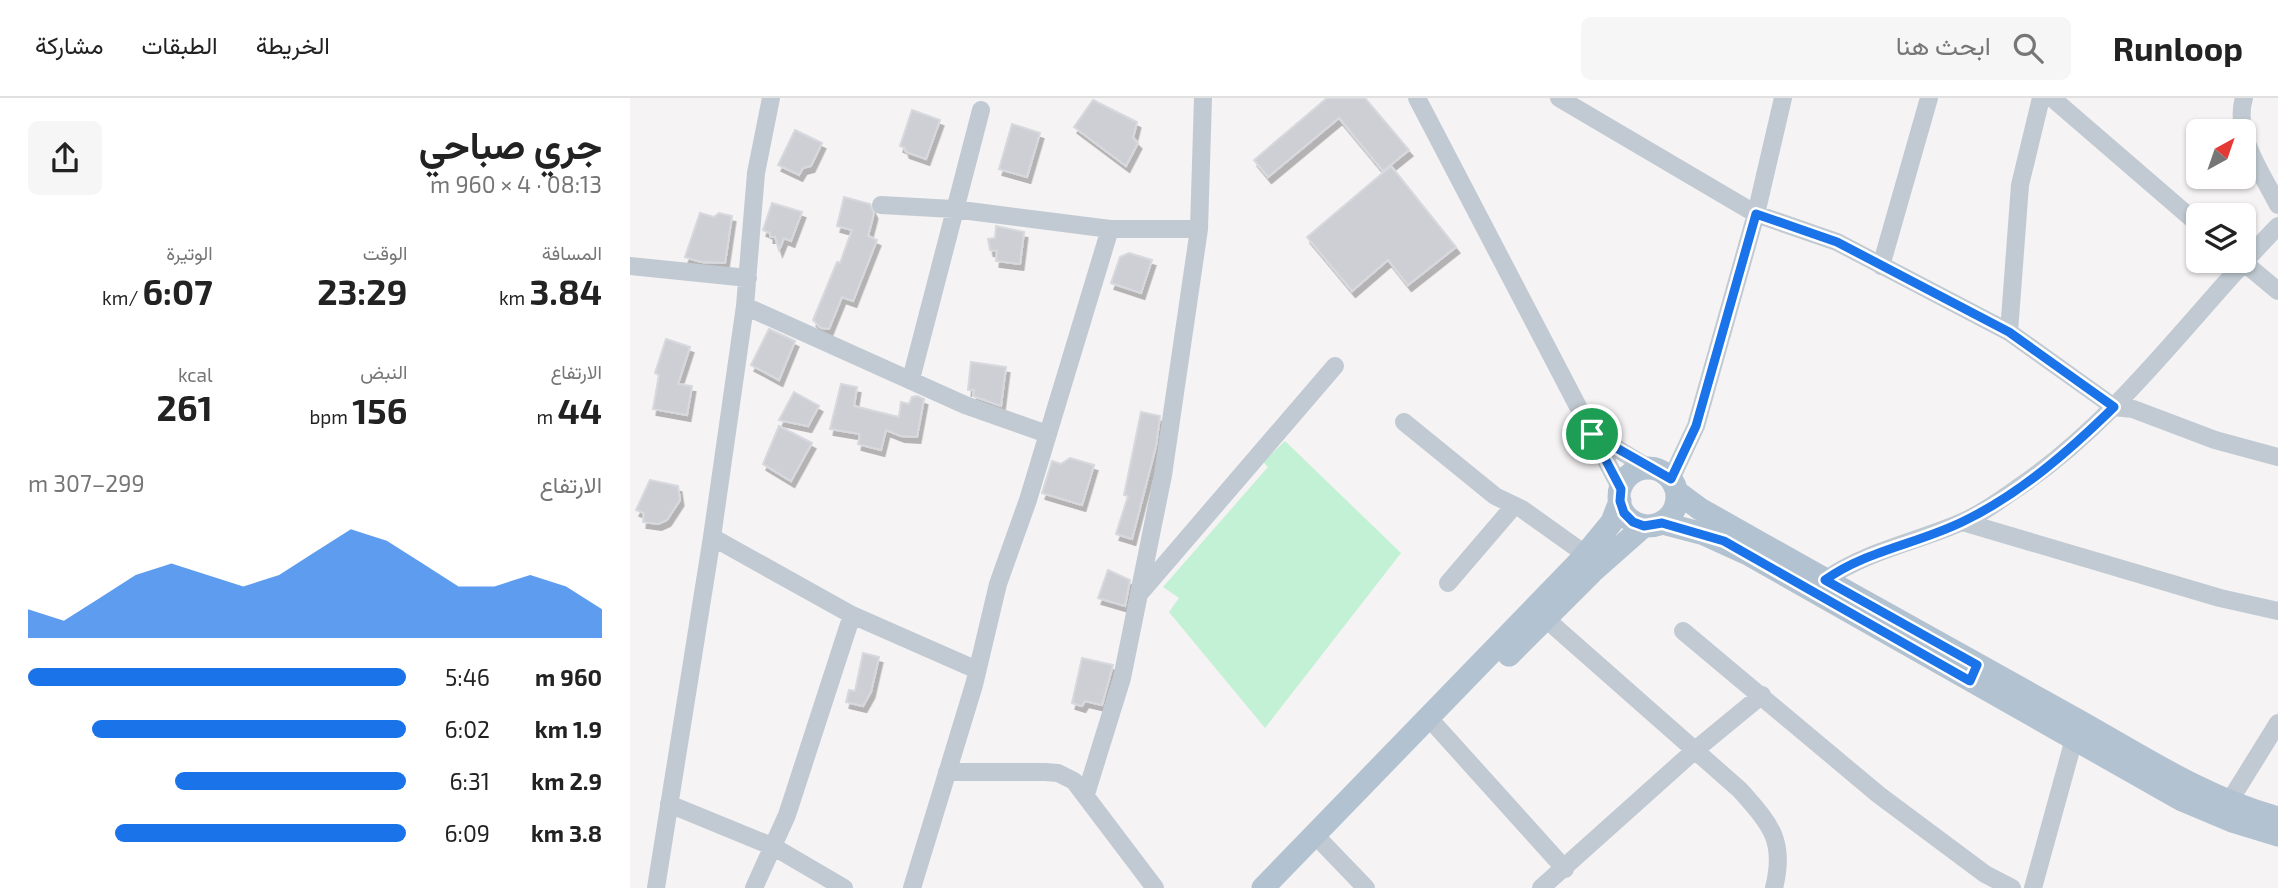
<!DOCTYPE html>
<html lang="ar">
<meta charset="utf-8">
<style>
:root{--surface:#fff;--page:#f6f6f6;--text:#222;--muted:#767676;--line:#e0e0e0;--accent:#1a73e8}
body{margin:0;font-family:"Exo 2",Vazirmatn,sans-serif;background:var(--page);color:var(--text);direction:rtl;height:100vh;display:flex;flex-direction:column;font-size:26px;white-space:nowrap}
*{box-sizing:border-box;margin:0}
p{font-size:23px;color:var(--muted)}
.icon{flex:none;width:38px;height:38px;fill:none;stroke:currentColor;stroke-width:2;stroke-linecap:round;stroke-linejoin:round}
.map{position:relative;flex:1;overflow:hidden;direction:ltr}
.side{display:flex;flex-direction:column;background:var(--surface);width:630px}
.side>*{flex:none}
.needle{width:46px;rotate:40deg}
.buttons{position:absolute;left:1556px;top:21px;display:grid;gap:14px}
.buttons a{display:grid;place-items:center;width:70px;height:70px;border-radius:10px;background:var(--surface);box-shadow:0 2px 5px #0004;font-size:35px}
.pin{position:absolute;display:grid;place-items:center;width:60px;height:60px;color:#fff;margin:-30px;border:4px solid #fff;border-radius:50%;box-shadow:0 2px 7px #0007}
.round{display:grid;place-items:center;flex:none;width:74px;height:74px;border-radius:10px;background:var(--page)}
.headline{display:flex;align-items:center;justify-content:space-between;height:119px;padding:0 28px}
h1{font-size:38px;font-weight:700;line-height:52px}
.figures{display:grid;grid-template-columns:repeat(3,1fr);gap:10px;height:119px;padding:7px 28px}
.figures div{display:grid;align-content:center}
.figures b{font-size:35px;font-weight:700}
.figures small{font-size:19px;font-weight:400}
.figures p{font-size:19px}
.chart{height:196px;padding:14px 28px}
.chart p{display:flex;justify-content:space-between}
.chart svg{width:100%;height:126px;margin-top:7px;fill:var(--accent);opacity:.7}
ul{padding:0 28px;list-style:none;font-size:23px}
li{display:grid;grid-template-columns:112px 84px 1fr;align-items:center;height:52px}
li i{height:18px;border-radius:9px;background:var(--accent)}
header{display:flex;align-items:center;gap:42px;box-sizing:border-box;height:98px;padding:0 35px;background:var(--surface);border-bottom:2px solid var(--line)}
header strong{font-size:33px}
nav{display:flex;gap:38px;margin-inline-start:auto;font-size:24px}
.search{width:490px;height:63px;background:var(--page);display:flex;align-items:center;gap:18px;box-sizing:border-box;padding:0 24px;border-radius:10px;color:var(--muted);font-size:26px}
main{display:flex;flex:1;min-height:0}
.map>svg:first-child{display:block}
</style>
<header>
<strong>Runloop</strong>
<div class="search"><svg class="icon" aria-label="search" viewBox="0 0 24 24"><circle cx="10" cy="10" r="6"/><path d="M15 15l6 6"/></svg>ابحث هنا</div>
<nav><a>الخريطة</a><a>الطبقات</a><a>مشاركة</a></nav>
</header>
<main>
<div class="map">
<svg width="1648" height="790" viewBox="0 0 1648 790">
<defs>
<filter id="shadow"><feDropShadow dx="3.5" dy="6" stdDeviation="0" flood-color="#0004"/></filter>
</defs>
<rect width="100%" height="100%" fill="#f5f3f3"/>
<path fill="#c3f1d5" d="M 655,343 L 771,455 L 635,630 L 539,514 L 549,500 L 533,489 L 638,369 L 633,364 Z"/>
<path fill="#cdcfd5" stroke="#d7d9de" stroke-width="2" filter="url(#shadow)" d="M 697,0 L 735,0 L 779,52 L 753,73 L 709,20 L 638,79 L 624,62 Z
M 463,2 L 507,24 L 503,40 L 508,45 L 496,68 L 444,29 Z
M 282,12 L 310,22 L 296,61 L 276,54 L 275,50 L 270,48 Z
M 382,26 L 410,35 L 397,79 L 369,71 Z
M 165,32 L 192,45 L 181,68 L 173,70 L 169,77 L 148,67 Z
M 761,68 L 826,149 L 778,187 L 758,162 L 722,193 L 677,139 Z
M 214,99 L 240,106 L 244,115 L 238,138 L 247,142 L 223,203 L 212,199 L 199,231 L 191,230 L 183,222 L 207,164 L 210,165 L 222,132 L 207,128 Z
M 142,105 L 172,114 L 161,143 L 154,140 L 149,152 L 145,139 L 140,139 L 140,135 L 133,132 Z
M 70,115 L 84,119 L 89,115 L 102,118 L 95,165 L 71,164 L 55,159 Z
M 366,128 L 394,134 L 390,166 L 366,163 L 367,153 L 360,152 L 358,141 L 365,140 Z
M 499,155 L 522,162 L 511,195 L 481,185 L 490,159 Z
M 139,231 L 165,243 L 149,282 L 121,267 Z
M 36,241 L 60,249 L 48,286 L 62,288 L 57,317 L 23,311 L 29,277 L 25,275 Z
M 341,264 L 376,269 L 371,308 L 343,298 L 344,292 L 338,292 Z
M 211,286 L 227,289 L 224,308 L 269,319 L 271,304 L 279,306 L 282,299 L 287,298 L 294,301 L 287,339 L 271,338 L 256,332 L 251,352 L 228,346 L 230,336 L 200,331 Z
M 164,294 L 189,308 L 178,328 L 149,322 Z
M 511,314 L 530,318 L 526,348 L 502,441 L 486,436 L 498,398 L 494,397 Z
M 149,328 L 182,345 L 161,383 L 133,366 Z
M 440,360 L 464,367 L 452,407 L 412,395 L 422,363 L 431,366 Z
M 20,382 L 48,388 L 50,402 L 37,422 L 28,426 L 13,424 L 14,415 L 6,412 Z
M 478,472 L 500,482 L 495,508 L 468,500 Z
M 233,555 L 249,559 L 241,594 L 233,608 L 216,604 L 219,592 L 225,593 Z
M 452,560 L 483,567 L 472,607 L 455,603 L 452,608 L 442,605 Z"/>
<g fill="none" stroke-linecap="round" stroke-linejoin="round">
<path stroke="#c1cad2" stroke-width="18" d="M 787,0 L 991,391
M 929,0 L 1126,116 L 1207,144 L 1379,234 L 1484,309 L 1503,311 L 1585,342 L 1648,359
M 1422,0 L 1568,126
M 1614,0 C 1603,36 1632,75 1648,107
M 251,107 L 323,111 L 480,131 L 569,131
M 1612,163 L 1648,193
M 0,168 L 118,180
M 1251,168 L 1299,0
M 115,208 L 335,307 L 417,336
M 1379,234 L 1390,87 L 1411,0
M 281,281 L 351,12
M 774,324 L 865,398 L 892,411 L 955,456
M 963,336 L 1020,371
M 1041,381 L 1066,328 L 1126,116 L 1153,0
M 1333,424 L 1590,500 L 1648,513
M 82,439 L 222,517 L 347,572
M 1195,482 C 1236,453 1286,444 1332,424 C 1351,416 1369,403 1386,391 C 1490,321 1561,217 1648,128
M 818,485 L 884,408
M 511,494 L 705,268
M 916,521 L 1110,692 C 1140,726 1156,742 1144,790
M 1053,533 L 1249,697 L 1355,776 L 1382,790
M 807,629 L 935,771
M 317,674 L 415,674 L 428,675 L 444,683 L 525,790
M 456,696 L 492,580 L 533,377 L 569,131 L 573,0
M 1599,704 L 1648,625
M 39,706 L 144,749 L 214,790
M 684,736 L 736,790
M 26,790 L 82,439 L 115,208 L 126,75 L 141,0
M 124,790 L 157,717 L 222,517
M 282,790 L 344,587 L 368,486 L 398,402 L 480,131
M 911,790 L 1064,653 L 1132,597
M 1403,790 L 1444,641"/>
<path stroke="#b3c2d1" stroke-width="23" d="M989 399a29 29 0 1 1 58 0a29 29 0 1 1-58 0Z
M 1047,394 L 1070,411 C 1193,481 1316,549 1440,618 C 1509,656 1571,699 1648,720
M 1032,425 L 1074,436 L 1118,456 L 1552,702 L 1602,723 L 1648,737
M 879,557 L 962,474 L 1014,428
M 633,790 L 949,464 L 982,424 L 990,403"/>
</g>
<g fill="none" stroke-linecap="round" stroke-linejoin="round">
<defs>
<path id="route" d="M 1126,116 L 1207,144 L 1379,234 L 1484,309 C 1439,353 1390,396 1334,423 C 1288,446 1237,452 1195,482 L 1347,567 L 1340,583 L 1094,443 L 1032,425 L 1014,428 L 1003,424 L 994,415 L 990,403 L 991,391 L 962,336 L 1041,381 L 1066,328 Z"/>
</defs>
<use href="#route" stroke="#fff" stroke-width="14"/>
<use href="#route" stroke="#1a73e8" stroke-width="9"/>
</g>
</svg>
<div class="buttons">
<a><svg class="needle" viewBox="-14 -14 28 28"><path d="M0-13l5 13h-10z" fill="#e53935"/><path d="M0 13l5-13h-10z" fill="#767676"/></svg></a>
<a><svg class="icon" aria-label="layers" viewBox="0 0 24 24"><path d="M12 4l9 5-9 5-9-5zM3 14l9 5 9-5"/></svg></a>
</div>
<div class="pin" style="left:962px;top:336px;background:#1e9e55"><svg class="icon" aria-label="arrive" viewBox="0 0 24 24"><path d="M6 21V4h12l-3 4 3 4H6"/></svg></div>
</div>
<section class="side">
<div class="headline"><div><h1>جري صباحي</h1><p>08:13 · 4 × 960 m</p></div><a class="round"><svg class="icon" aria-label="share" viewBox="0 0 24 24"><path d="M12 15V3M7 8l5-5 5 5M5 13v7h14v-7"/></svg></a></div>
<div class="figures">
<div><p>المسافة</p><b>3.84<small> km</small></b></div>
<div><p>الوقت</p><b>23:29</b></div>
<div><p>الوتيرة</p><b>6:07<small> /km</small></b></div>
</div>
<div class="figures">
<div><p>الارتفاع</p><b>44<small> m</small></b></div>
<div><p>النبض</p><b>156<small> bpm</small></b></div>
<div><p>kcal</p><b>261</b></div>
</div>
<div class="chart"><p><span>الارتفاع</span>299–307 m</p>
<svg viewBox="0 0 160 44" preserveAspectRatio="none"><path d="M0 44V34L10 38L20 30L30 22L40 18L50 22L60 26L70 22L80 14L90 6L100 10L110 18L120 26L130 26L140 22L150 26L160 34V44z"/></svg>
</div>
<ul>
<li><b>960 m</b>5:46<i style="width:100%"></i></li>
<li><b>1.9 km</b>6:02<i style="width:83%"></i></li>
<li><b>2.9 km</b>6:31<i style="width:61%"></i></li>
<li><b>3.8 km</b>6:09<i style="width:77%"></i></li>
</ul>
</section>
</main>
